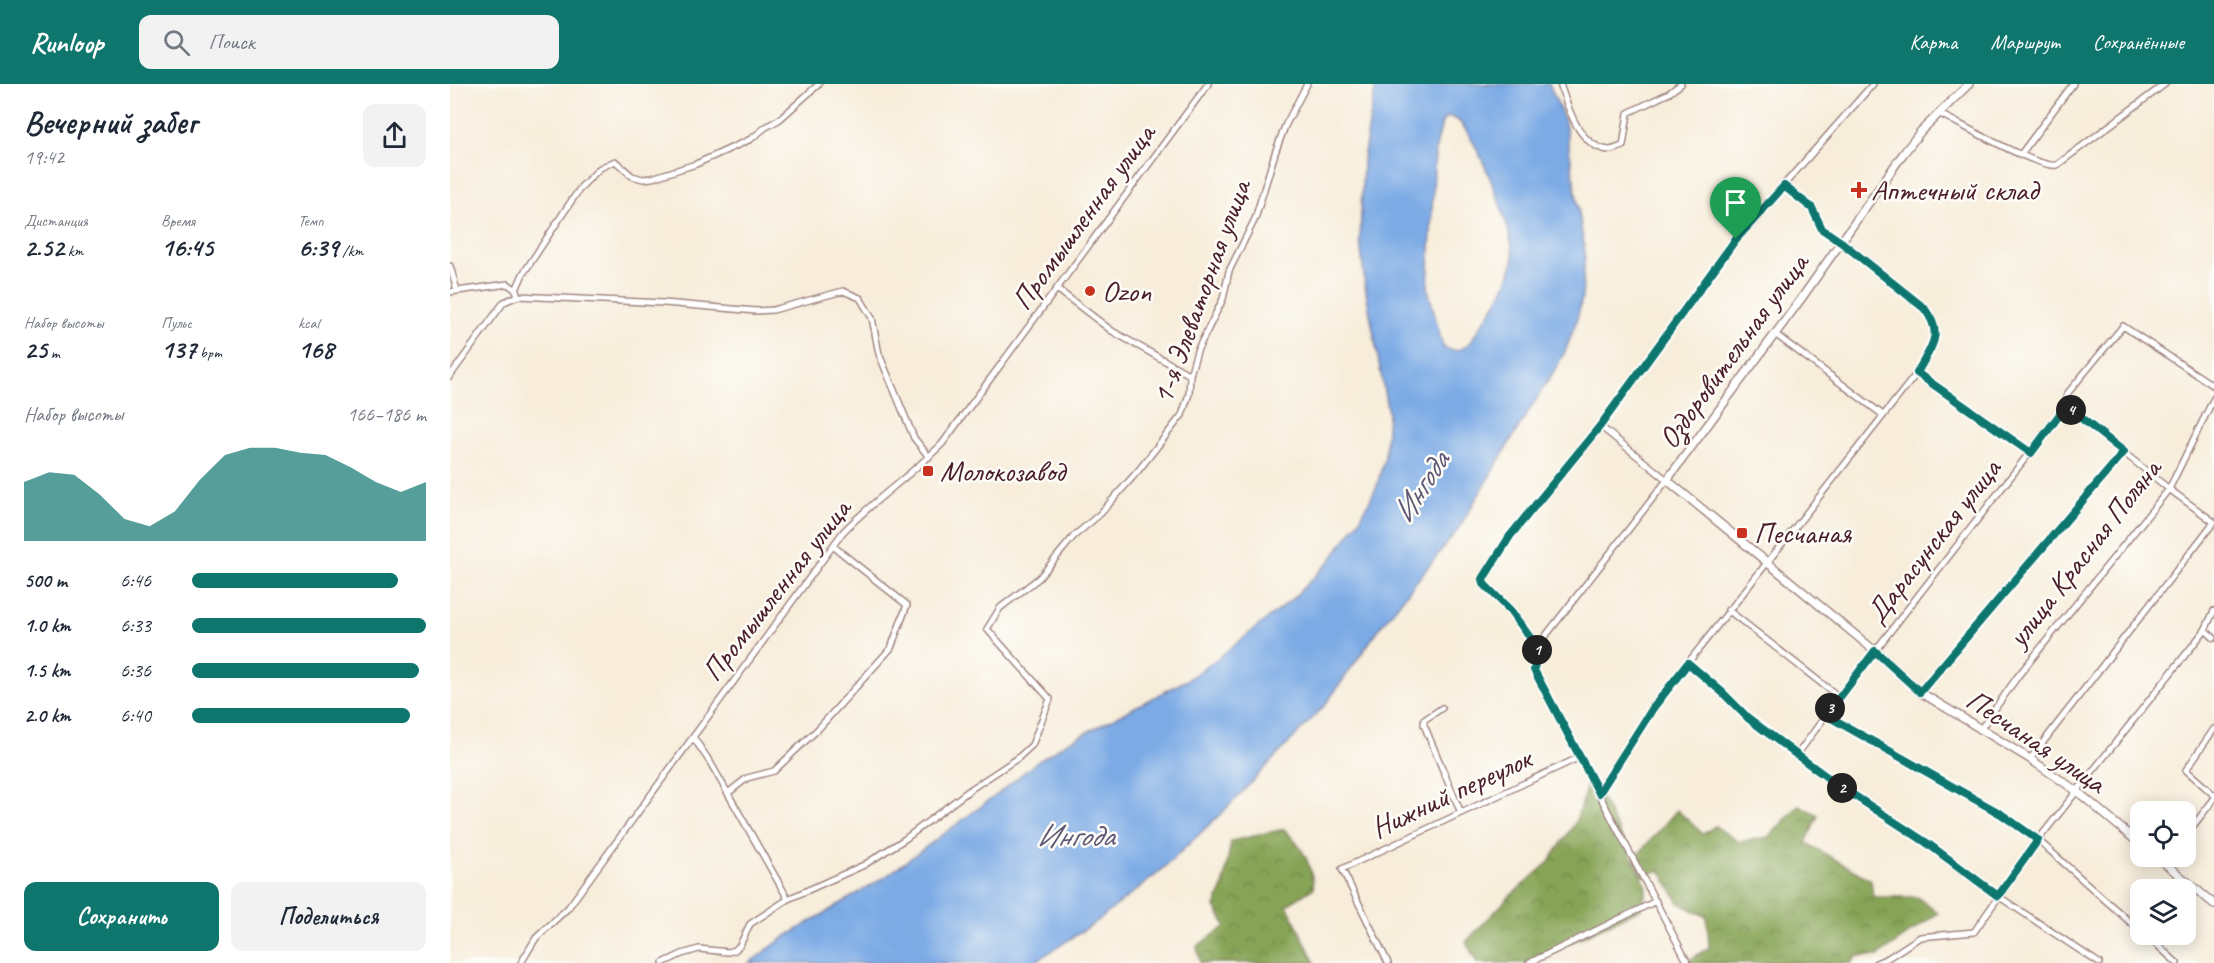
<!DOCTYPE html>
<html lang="ru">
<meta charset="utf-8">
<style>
:root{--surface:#fff;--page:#f2f2f3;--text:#1f2937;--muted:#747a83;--accent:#0f766e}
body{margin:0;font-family:Caveat,sans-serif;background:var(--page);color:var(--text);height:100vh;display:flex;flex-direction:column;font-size:22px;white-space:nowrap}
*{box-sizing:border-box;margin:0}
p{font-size:20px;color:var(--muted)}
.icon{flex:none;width:33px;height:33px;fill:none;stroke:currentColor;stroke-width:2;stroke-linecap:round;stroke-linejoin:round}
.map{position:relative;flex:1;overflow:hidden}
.sheet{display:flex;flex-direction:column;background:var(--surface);width:450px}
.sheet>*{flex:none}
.tools{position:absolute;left:1680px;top:717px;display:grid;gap:12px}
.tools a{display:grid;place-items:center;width:66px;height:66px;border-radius:12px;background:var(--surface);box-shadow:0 3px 15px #0003;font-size:30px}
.pin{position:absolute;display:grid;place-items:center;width:51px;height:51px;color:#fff;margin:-62px -26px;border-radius:50% 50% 50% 0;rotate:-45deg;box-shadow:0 0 6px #0007}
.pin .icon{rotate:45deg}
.km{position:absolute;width:30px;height:30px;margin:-15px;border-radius:50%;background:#222;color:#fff;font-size:16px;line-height:30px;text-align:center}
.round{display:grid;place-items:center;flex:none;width:63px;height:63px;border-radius:12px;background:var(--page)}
.head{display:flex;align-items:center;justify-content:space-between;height:102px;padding:0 24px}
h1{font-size:33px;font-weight:600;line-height:45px}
.metrics{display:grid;grid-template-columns:repeat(3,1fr);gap:9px;height:102px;padding:6px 24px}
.metrics div{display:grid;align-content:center}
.metrics b{font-size:26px;font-weight:600}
.metrics small{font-size:16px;font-weight:400}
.metrics p{font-size:16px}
.chart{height:168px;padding:12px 24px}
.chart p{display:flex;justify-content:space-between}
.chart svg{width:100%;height:108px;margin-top:6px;fill:var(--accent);opacity:.7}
.action{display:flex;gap:12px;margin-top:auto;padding:12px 24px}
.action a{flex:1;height:69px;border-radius:12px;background:var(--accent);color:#fff;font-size:24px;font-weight:600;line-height:69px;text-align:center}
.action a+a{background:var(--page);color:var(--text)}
ul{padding:0 24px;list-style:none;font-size:20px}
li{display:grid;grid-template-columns:96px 72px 1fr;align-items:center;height:45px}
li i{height:15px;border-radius:8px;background:var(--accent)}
header{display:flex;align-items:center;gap:36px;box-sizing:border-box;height:84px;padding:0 30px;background:var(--accent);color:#fff}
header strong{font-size:28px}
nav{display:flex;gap:33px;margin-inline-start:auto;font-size:21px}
.search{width:420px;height:54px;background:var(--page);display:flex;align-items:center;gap:15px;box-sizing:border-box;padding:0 21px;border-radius:12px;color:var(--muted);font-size:22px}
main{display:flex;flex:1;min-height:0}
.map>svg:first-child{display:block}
</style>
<header>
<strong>Runloop</strong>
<div class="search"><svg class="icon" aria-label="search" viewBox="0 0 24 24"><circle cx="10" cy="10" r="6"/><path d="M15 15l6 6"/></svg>Поиск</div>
<nav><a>Карта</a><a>Маршрут</a><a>Сохранённые</a></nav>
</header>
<main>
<section class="sheet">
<div class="head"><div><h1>Вечерний забег</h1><p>19:42</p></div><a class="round"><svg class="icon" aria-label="share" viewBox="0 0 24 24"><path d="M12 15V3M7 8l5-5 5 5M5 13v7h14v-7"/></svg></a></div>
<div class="metrics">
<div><p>Дистанция</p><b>2.52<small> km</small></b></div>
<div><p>Время</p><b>16:45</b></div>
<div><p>Темп</p><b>6:39<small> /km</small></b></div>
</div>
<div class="metrics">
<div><p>Набор высоты</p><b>25<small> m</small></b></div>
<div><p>Пульс</p><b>137<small> bpm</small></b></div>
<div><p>kcal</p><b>168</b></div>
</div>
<div class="chart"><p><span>Набор высоты</span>166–186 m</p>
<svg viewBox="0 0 160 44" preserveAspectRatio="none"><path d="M0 44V20L10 16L20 17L30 25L40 35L50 38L60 32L70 19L80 9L90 6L100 6L110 8L120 9L130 14L140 20L150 24L160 20V44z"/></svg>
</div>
<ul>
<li><b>500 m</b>6:46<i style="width:88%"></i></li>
<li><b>1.0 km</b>6:33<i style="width:100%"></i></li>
<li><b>1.5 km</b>6:36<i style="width:97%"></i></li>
<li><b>2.0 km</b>6:40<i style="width:93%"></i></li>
</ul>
<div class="action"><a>Сохранить</a><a>Поделиться</a></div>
</section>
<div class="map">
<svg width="1764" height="879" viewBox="0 0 1764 879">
<defs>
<pattern id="forest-crowns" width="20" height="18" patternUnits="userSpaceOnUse" patternTransform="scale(1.5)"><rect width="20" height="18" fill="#87a456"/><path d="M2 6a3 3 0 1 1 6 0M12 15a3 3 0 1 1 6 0" fill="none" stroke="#708547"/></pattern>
</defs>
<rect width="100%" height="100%" fill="#fdfcf7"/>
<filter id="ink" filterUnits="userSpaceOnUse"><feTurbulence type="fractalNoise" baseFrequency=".0167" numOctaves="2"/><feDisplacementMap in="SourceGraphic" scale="12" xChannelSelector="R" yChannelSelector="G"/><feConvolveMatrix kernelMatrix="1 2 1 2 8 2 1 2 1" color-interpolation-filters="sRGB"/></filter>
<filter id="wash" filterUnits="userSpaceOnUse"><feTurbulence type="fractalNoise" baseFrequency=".008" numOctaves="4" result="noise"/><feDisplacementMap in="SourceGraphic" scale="24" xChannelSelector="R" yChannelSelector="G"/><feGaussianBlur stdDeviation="1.35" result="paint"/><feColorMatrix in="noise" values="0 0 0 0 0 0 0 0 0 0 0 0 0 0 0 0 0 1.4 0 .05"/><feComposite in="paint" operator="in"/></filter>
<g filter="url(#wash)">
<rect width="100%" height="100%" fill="#f7edda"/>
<path fill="url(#forest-crowns)" stroke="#686240" stroke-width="1.5" d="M 1140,692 L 1197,802 L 1192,824 L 1079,879 L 1027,879 L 1016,858 L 1059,813 L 1099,778 L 1125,739 Z
M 1349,721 L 1368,731 L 1356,759 L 1421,796 L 1423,813 L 1467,813 L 1488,829 L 1428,872 L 1407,872 L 1401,879 L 1240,879 L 1239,876 L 1259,864 L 1257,833 L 1229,819 L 1210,786 L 1194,792 L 1185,774 L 1227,726 L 1253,750 L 1265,742 L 1289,758 L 1319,753 Z
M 834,745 C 854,765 860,777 864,804 L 837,821 L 865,879 L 750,879 L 747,862 L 776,842 L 765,823 L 773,803 L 781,757 Z"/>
<path fill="#7baae5" stroke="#626488" stroke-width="1.5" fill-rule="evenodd" d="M 926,0 L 1099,0 L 1115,37 L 1135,168 L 1132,215 L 1126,239 L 1115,268 L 1106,284 L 1070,341 L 1009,444 L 931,542 L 876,620 L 776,725 L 707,790 L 642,841 L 583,879 L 299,879 L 335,853 L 435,793 L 549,709 L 584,680 L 616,659 L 737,596 L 772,571 L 842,515 L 879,478 L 909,437 L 927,402 L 935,372 L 938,329 L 915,202 L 910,157 L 913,75 ZM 997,33 C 1000,33 1002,33 1006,35 C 1025,46 1067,155 1063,178 C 1058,208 1035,233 1020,259 C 1011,266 1004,269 993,263 L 978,205 L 985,68 L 992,38 Z"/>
</g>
<g filter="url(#ink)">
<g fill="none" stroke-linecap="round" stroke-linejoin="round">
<defs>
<path id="minor" d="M 1110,0 C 1118,24 1129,63 1159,66 C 1163,66 1169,63 1173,62 L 1178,29 L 1219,9 L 1231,0
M 1490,30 C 1511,40 1589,85 1607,81 L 1715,0
M 1571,70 L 1623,0
M 0,182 L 7,206
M 607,205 L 662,247 L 740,291
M 0,208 L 58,200 L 66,206
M 68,212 L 66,206 L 73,190 L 120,119 L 131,103 L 150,84 L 165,77 L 182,92 L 193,95 L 202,94 L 246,80 L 301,55 L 316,43 L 330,35 L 369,0
M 1325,250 L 1433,331
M 1467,289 L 1581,369
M 0,292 L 54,218 L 68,212 L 214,219 L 306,227 L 323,226 L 393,207 L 410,214 L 422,234 L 429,270 L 464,354 L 479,373
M 1616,322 L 1719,405 L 1764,438
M 1278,526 L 1389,613
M 1755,546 L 1764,554
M 1087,563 L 1217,396 L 1150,342
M 1238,579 L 1272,608 L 1298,634 L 1385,700 L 1477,759 L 1548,812 L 1649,879
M 1470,608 L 1674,368
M 992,624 L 974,636 L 974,641 L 1011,729
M 1376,631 L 1551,730 L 1588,756 L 1690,847
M 1764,645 L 1736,686 L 1764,711
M 1530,646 L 1568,592 L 1719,405 L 1764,314
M 243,653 L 260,678 L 338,815
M 1347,671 L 1389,613 L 1616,322 L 1617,310 L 1673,242 L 1764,302
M 1580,675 L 1764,438
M 278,709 L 297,694 L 324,687 L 369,644 L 441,564 L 457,521 L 383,462
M 1149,709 L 1203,623 L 1467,289 C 1481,262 1495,250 1474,223 L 1391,158 L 1372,145 L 1362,124 L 1334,102
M 1736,751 L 1764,715
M 1695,850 L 1727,879
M 71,879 L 86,854 L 118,824 L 393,448 C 424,416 461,391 492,360 L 758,0
M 213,879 L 232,870 L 249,865 L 278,868 L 285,866 L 290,861 L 300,840 L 338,815 L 414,781 L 455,755 L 521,705 L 568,674 L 582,661 L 600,615 L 537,545 L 550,524 L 589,494 L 624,452 L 650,430 L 688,387 L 732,331 L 739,310 L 740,291 L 747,267 L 773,215 L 779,187 L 805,135 L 825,69 L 835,42 L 857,0
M 938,879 L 892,785 L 1130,673
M 1079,879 L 1206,817
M 1238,879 L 1084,587 L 1087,563 L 1060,526 L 1034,500 L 1033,495 L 1060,452 L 1150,342 L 1286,155 L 1423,0
M 1426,879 L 1438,874 L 1470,853 L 1524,848 L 1588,756 L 1755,546 L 1764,527"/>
<path id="tertiary" d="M 1519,0 L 1471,47 L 1453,70 L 1351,215 L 1217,396 L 1425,567 L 1470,608 L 1580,675 L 1628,708 L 1690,760
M 1706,772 L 1764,820"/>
</defs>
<use href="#minor" stroke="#a08682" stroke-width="8"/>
<use href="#tertiary" stroke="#a08682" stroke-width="10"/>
<use href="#minor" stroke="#fff" stroke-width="5"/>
<use href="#tertiary" stroke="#fff" stroke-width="7"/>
</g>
</g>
<g fill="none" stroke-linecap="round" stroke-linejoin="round" filter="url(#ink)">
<defs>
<path id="route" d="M 1334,102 L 1362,124 L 1372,145 L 1391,158 L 1474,224 C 1495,251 1481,262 1467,289 L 1581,369 L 1616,322 L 1674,368 L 1470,608 L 1425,567 L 1376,631 L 1551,730 L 1588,756 L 1548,812 L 1477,759 L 1385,699 L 1347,671 L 1298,634 L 1272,608 L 1238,579 L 1203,624 L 1149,709 L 1084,586 L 1087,563 L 1060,526 L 1034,500 L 1033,495 L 1060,452 L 1150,342 L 1286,155 Z"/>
</defs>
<use href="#route" stroke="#fff" stroke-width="12"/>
<use href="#route" stroke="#0f766e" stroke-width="8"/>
</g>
<g fill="#c8321e" stroke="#fdfcf7" stroke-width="2">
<path d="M1406 97h6v6h6v6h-6v6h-6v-6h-6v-6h6z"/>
<circle cx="640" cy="207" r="6"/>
<rect x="472" y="381" width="12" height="12" rx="3"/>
<rect x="1286" y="443" width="12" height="12" rx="3"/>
</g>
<g text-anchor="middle" stroke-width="5" stroke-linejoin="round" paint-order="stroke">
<g font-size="30" fill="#4a1f2b" stroke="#fdfcf7" text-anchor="start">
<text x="1421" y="116">Аптечный склад</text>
<text x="652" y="217">Ozon</text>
<text x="490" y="397">Молокозавод</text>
<text x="1304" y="459">Песчаная</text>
</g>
<g font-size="30" fill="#4a1f2b" stroke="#fdfcf7">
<text transform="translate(633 133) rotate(-54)" y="10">Промышленная улица</text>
<text transform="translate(751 208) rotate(-70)" y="10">1-я Элеваторная улица</text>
<text transform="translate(1283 267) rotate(-54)" y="10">Оздоровительная улица</text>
<text transform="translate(1483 457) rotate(-52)" y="10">Дарасунская улица</text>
<text transform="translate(1634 469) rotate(-52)" y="10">улица Красная Поляна</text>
<text transform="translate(326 506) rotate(-52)" y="10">Промышленная улица</text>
<text transform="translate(1586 657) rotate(34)" y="10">Песчаная улица</text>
<text transform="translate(1001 709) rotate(-25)" y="10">Нижний переулок</text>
</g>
<g font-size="32" font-style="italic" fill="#5e5775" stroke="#fdfcf7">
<text transform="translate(970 403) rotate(-57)" y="11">Ингода</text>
<text x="625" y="762">Ингода</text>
</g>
</g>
</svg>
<div class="tools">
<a><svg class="icon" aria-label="locate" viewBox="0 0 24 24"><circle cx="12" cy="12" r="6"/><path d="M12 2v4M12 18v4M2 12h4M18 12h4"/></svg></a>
<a><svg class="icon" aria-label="layers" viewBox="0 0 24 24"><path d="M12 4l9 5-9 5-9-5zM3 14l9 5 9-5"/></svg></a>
</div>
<div class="pin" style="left:1286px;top:155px;background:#1e9e55"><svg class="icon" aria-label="arrive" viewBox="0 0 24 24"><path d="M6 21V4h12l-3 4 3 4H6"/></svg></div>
<b class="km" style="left:1087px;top:566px">1</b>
<b class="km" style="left:1392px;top:704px">2</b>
<b class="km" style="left:1380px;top:624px">3</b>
<b class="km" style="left:1621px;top:326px">4</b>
</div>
</main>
